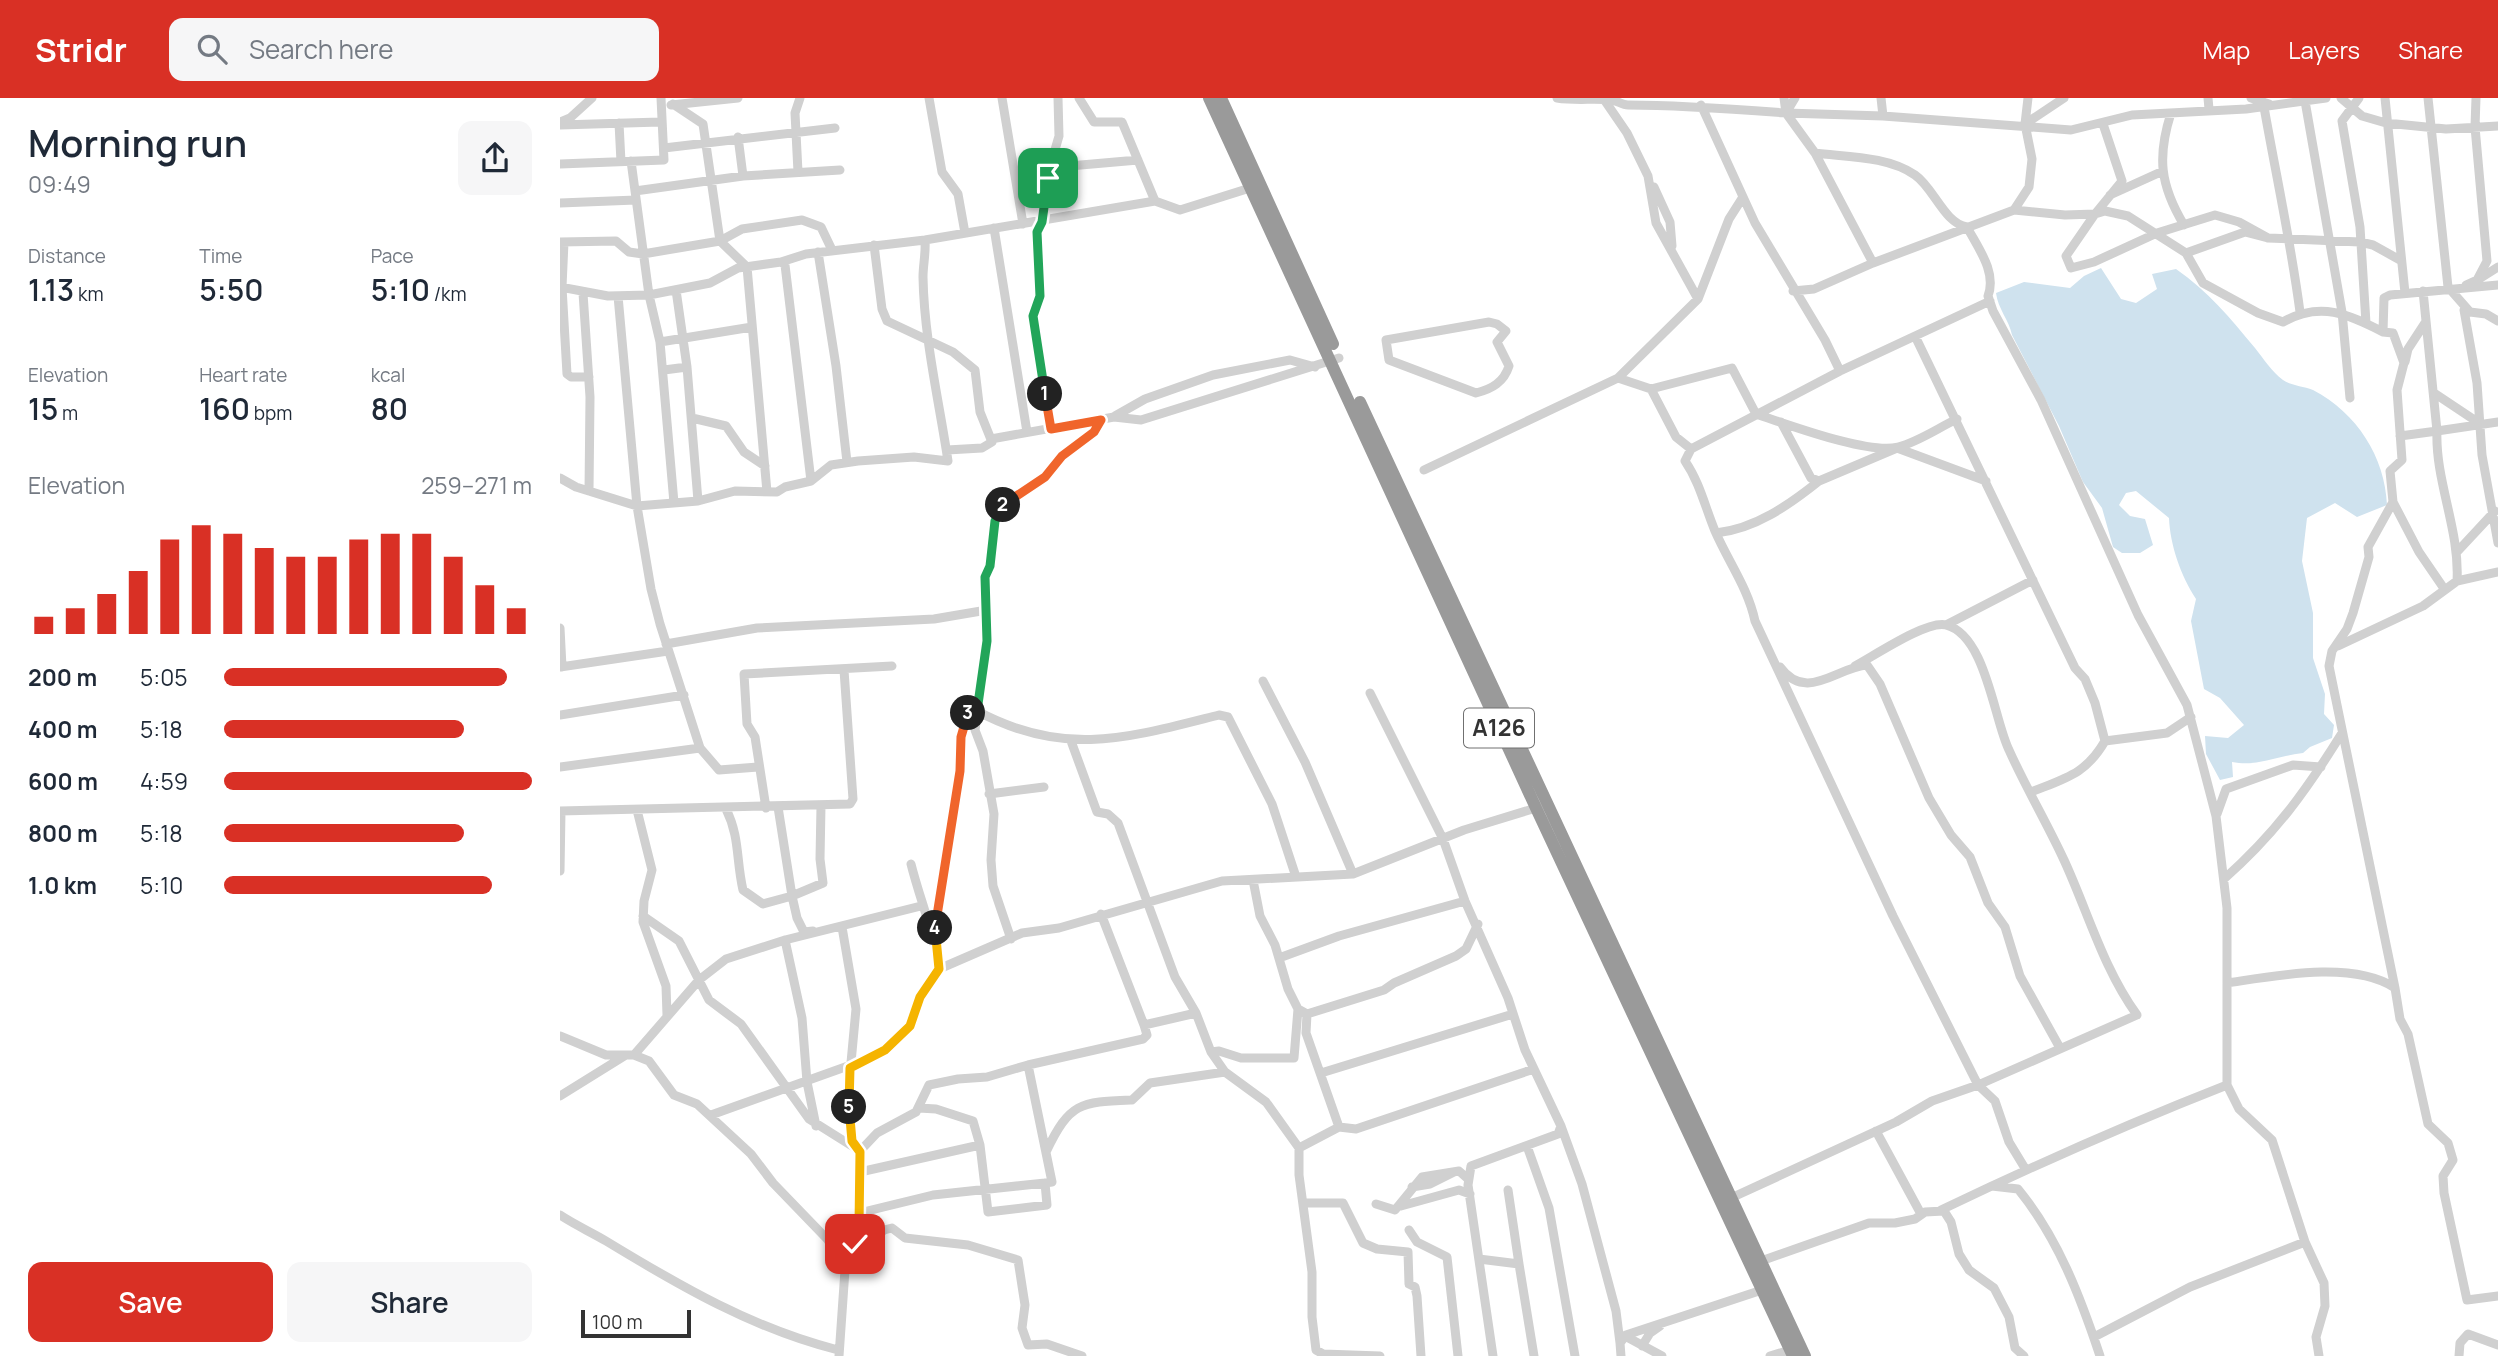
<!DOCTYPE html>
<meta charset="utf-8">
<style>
:root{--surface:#fff;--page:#f6f6f7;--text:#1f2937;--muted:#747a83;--accent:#d93025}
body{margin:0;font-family:Manrope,sans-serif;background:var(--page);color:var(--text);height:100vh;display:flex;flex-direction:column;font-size:26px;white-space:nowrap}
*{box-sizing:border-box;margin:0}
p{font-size:23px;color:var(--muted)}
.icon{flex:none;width:38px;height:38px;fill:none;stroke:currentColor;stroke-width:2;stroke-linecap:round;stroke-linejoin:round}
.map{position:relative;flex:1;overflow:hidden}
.panel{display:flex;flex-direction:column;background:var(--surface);width:560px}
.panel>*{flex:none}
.scale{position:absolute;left:21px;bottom:18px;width:110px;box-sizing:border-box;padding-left:7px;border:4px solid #333;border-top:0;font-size:19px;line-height:24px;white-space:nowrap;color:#333;-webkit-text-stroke:5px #fff;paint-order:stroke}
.pin{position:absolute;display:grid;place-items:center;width:60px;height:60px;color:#fff;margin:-30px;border-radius:14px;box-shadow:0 4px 10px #0006}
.km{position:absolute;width:35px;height:35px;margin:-18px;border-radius:50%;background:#222;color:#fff;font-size:19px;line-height:35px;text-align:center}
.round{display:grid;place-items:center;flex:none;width:74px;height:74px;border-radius:14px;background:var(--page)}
.head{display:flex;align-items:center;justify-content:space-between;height:119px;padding:0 28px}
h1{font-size:38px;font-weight:600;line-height:52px}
.stats{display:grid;grid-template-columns:repeat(3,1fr);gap:10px;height:119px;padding:7px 28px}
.stats div{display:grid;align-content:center}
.stats b{font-size:30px;font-weight:600}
.stats small{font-size:19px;font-weight:400}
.stats p{font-size:19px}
.chart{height:196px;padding:14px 28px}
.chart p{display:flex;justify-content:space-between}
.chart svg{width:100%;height:126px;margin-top:7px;stroke:var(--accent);stroke-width:6}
.primary-button{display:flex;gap:14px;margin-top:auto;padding:14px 28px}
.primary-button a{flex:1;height:80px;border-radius:14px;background:var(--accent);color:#fff;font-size:28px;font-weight:600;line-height:80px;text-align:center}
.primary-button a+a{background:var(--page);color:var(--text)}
ul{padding:0 28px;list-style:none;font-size:23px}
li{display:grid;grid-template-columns:112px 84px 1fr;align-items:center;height:52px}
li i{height:18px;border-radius:9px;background:var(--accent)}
header{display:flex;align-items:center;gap:42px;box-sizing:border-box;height:98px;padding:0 35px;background:var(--accent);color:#fff}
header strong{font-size:33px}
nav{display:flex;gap:38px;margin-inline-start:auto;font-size:24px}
.search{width:490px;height:63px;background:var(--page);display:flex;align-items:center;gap:18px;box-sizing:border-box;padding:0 24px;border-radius:14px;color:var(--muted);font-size:26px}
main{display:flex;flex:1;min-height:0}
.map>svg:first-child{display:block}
</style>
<header>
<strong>Stridr</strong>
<div class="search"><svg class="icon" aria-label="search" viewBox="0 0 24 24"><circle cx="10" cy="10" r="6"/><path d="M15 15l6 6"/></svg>Search here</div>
<nav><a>Map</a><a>Layers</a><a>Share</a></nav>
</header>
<main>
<section class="panel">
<div class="head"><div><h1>Morning run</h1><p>09:49</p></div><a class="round"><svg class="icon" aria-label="share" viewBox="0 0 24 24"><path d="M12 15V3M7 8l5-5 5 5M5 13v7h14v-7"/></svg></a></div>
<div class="stats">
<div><p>Distance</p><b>1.13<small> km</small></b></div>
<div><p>Time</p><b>5:50</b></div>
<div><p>Pace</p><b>5:10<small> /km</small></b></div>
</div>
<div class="stats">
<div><p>Elevation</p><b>15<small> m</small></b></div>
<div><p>Heart rate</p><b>160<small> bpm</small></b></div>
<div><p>kcal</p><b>80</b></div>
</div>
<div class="chart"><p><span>Elevation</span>259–271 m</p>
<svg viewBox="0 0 160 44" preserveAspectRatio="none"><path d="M5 44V38M15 44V35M25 44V30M35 44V22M45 44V11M55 44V6M65 44V9M75 44V14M85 44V17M95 44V17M105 44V11M115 44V9M125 44V9M135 44V17M145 44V27M155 44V35"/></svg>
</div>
<ul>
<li><b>200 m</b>5:05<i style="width:92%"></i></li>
<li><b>400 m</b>5:18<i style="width:78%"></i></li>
<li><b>600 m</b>4:59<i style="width:100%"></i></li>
<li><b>800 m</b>5:18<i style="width:78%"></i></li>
<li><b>1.0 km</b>5:10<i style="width:87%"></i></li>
</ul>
<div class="primary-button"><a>Save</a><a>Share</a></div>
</section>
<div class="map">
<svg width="1938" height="1258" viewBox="0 0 1938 1258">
<rect width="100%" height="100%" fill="#fff"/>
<path fill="#cfe2ee" d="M 1541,170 L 1561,201 L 1576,205 L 1597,191 L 1592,176 L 1616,171 C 1648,193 1670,220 1695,250 C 1703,260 1712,274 1723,282 C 1732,288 1743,288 1753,292 C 1797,315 1825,359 1827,407 L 1797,419 L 1775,405 L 1747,420 L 1742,463 L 1753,515 L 1753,560 L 1765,596 L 1764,616 L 1774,627 L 1772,640 L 1750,649 L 1743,655 C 1717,658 1698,669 1672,664 L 1673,679 L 1660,682 L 1646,656 L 1645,638 L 1668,640 L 1684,627 L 1660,600 L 1644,591 L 1631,523 L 1636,501 C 1621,478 1610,447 1609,420 L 1576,393 L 1566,395 L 1559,407 L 1570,418 L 1585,421 L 1593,447 L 1580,455 L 1562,455 L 1553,449 L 1542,410 L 1523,384 L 1499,328 L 1452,237 C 1449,222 1438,211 1436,195 L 1464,184 L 1510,190 L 1524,178 Z"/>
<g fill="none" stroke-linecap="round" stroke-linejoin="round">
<path stroke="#d0d0d0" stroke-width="9" d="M 369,0 L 382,74 L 398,96 L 405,135
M 442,0 L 463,126
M 519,0 L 534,24 L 562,24 L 595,103 L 620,112 L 690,90
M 997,0 C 1016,3 1034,0 1052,2 C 1058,3 1062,7 1068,7 C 1121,7 1173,11 1226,15
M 1043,0 L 1067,35 L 1088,78 L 1096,125 L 1138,201 L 1169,121 L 1183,99
M 1224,0 L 1226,15
M 1321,0 L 1323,18 L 1226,15 L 1255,55 C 1286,59 1328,58 1355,77 C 1374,90 1384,125 1407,129 C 1418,150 1437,174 1428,198 L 1433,213 L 1481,302 L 1578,517 L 1627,607 L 1656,718 L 1667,810 L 1667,987 L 1679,1011 L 1712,1042 L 1745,1144 L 1764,1185 L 1765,1208 L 1756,1239 L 1759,1258
M 1648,0 L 1649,11
M 1691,0 L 1709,6
M 1781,0 L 1802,18 L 1826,25 L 1886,31 L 1938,28
M 1799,0 L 1782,23 L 1800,129 L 1806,225
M 1825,0 L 1845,195
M 1868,0 L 1888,189 L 1910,214 L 1926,216 L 1938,223
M 1745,3 L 1782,214 L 1790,300
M 113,6 L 143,26 L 160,143 L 187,169 L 207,394
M 111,7 L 178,0
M 1141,7 L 1195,125 L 1265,242 L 1280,273 L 1430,203
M 1704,9 C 1716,77 1731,145 1740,214
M 1226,15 L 1235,0
M 1611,15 C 1597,59 1600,87 1624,127
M 1323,18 L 1511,32 L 1572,17 L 1686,11 L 1766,0
M 0,24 L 10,20 L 32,0
M 59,25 L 61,64
M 1465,26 L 1504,0
M 1543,26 L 1562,83 L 1535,116 L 1545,113 L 1568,118 L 1626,155 L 1643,185 L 1698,215 L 1723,224 C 1760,203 1788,216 1823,234 L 1824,200 L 1830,197 L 1938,187
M 0,27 L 100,24
M 178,39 L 183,78
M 104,50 L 275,30
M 1255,55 L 1313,165 L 1454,112 L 1469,89 L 1472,61 L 1465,26 L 1468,0
M 71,63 L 89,197 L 100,244 L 114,405
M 0,66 L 104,62 L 101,0
M 238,74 L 235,15 L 240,0
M 490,79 L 498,69 L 578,62
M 1094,89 L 1110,124 L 1112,148
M 75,93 L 183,78 L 280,72
M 1550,97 L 1603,73
M 0,105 L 76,102
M 1454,112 L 1505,117 L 1535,116 L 1506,158 L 1511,170 L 1534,164 L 1597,135 L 1655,117 L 1679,124 L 1708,140
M 434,130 L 467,334
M 0,144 L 56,143 L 69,154 L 83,156 L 160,143 L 182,131 L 242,122 L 261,129 L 272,152
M 4,144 L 2,189 L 7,276 L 11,279 L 29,279
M 314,147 L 322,211 L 327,223 L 393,254 L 415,272 L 420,314 L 432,344 L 422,350 L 387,352
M 258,154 L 276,268 L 287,364
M 1626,155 L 1685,134 L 1708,140 L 1800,144 L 1813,147 L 1840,162
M 221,164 L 225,167 L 251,383
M 1919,181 L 1938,169
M 1906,187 L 1917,182 L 1927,163 L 1915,29 L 1916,0
M 0,189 L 48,198 L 89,197 L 150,185 L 178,170 L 221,164 L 246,156 L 365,142 L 595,103
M 116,192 L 127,269 L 138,403
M 1233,193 L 1254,191 L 1313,165
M 1863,193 L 1877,333 L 1938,324
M 23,195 L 30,299 L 29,393
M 58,198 L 77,408 L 91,491 L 100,526 L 140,650 L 159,672 L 198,669
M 1904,212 L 1917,285 L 1922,357 L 1938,445
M 929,224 L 937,226 L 946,233 L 937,244 L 949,268 C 944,284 932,291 916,295 L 829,262 L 826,242 Z
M 1823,234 L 1833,235 L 1844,265 L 1837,292 L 1842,362 L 1830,373 L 1833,404 L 1808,449 L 1809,459 L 1793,515 L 1787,531 L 1772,553 L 1769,568 L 1835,890
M 1355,238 L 1515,570 L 1525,581 L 1535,605 L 1545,643 C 1526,676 1506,680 1471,694
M 100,244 L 192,229
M 1845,264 L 1848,251 L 1865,225
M 104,272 L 127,269
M 1058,280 L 1138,201
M 1091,291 L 1172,270 L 1196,316 C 1227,326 1309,357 1338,349 C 1358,344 1378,330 1397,321
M 1874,295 L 1919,325
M 555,318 L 585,301 L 653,277 L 730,262 L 755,269
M 132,320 L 166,328 L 184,354 L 205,368
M 1221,324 L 1251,380 L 1259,383 L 1337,350 L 1426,383
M 491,331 L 473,218 L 480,198 L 477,134 L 482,123 L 485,86 L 499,38 L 498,0
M 431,341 L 554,319 L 581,322 L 779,260
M 1131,351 L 1125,363 C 1140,385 1145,409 1155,433 C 1169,465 1188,490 1195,523 L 1333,818 L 1418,987 L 1372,1003 L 1336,1024 L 1171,1100
M 864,372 L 1058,280 L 1091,291 L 1116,339 L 1131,351 L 1280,273
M 0,380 L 16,389 L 77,408 L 138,403 L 175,393 L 217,394 L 225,389 L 251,383 L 271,367 L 298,363 L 354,359 L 388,363 C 379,303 364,240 363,179 C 363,167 366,155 365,142
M 1833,404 L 1859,454 L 1885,492
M 1156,435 C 1195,431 1229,407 1259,383
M 1896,455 L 1935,413
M 1897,483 L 1938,474
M 427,512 L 427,543 L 415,632 L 423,653 L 434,716 L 431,762 L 433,788 L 451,841
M 1386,527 L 1473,482
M 0,530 L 2,569
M 106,546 L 197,530 L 374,521 L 427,512 L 425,479 L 431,468 L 438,415 L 448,402 L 485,379 L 502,358 L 534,334 L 541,322
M 1778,548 L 1863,508 L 1897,483 C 1900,432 1875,383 1877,333 L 1840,338
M 1295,568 C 1314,558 1367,522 1386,527 C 1426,537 1434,622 1449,652 C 1466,690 1487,725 1504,762 C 1528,814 1543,870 1577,917 L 1418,987 L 1435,1003 L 1449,1044 L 1466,1072
M 0,569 L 108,553
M 1220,569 C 1246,605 1277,569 1307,567 L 1320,586 L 1369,700 L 1391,737 L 1410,759 L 1428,805 L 1445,829 L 1460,878 L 1500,950
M 703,583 L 745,664 L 793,776
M 810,595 L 883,741 L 905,803 L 948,900 L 965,952 L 1001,1028 L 998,1036 L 911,1068 L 908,1087 L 933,1258
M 0,617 L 124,597
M 511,643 L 537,714 L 548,716 L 558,725 L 615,879 L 636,915 L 651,954 L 665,974 L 706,1004 L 739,1050 L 739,1077 L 752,1174 L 752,1219 L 756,1252 L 763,1256 L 820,1258
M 1545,643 L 1607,635 L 1631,619
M 0,669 L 140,650
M 429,696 L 484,689
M 206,710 L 195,639 L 187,626 L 184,576 L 332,568
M 166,711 C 180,739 176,762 183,792 L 203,806 L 232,798 L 218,709
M 77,712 L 92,772 L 84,803 L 83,824 L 106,888 L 107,917
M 0,713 L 290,706 L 293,701 L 284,572
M 1657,716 L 1666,691 L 1733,667 L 1761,669
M 351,766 C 360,802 374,834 379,871
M 0,773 L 1,713
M 1664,781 C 1715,736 1746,693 1782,635
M 541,816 L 584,927 L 636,915
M 83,818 L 119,843 L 149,902 L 181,926 L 249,1021 L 300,1053
M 282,829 L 296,911 L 289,986 L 293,1047
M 253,833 L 244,834 L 237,820 L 232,798 L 263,785 L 260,761 L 261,708
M 374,835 C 388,763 395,689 406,616 L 417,613 C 505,660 568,640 659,617 L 668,619 L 712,706 L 736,779
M 225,842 L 242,920 L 247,984 L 256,1028
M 719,860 L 779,838 L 905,803
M 1667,885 C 1714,878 1793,862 1835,890 L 1840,921 L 1848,936 L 1868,1026 L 1888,1045 L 1893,1062 L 1883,1078 L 1884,1095 L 1907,1202 L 1938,1198
M 738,911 L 747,916 L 824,892 L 834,885 L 896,858 L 906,851 L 918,826
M 0,938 L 46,957 L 74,957 L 89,963 L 114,997 L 137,1006 L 191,1056 L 213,1085 L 268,1142 L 285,1172
M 651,954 L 659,953 L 681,960 L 734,960 L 738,911 L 728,891 L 715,847 L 700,818 L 693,782
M 74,957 L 139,882 L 166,861 L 225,842 L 361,808
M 761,975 L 953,916
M 0,998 L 66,957
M 359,1010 L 376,1011 L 413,1023 L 420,1047 L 428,1114 L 487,1107 L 485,1085 L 492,1084 L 468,967
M 151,1017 L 316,958 L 350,927 L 360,899 L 379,871 L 462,835 L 499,830 L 662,783 L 793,776 L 904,732 L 976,710
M 1001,1028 L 1022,1086 L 1056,1213 L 1060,1245
M 779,1029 L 796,1031 L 974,971
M 1316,1033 L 1361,1116
M 967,1048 L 989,1110 L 1015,1258
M 739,1050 L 779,1029 L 746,935 L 747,916
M 486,1054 C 510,1004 520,1004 572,1002 L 590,985 L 665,974
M 300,1074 L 420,1047
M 1432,1088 L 1458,1091 C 1498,1140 1520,1198 1540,1258
M 852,1089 L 870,1086 L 894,1074
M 948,1092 L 959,1166
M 744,1105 L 783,1105 L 803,1145 L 817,1151 L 848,1154 L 849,1186 L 855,1189 L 857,1198 L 861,1258
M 816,1106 L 835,1112 L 862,1079 L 899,1073 L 908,1081
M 841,1108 L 899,1092 L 910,1096
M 1381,1112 C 1475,1067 1570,1025 1667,987
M 299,1115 L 373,1097 L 485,1085
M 0,1117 C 15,1127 31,1134 46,1143 C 120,1188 194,1231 278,1252
M 849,1132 L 857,1144 L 887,1159 L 898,1258
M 291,1159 L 324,1132 L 332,1130 L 345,1140 L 408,1147 L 458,1162 L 465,1207 L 462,1230 L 468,1247 L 487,1246 L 522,1258
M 919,1161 L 959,1166 L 974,1258
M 1201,1163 L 1309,1125 L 1335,1125 L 1355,1121 L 1365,1114 L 1384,1113 L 1391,1124 L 1399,1156 L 1409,1172 L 1434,1190 L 1449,1219 L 1455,1250 L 1464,1258
M 1065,1238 L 1102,1258
M 1534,1239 L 1630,1189 L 1745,1144
M 1082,1248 L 1090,1235 L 1100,1228
M 279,1258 L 285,1172 L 299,1127 L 300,1053 L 317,1035 L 356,1014 L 369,987 L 398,981 L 427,979 L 468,967 L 583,941 L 587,937 L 584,927
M 1061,1258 L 1060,1245 L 1066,1237 L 1202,1192
M 1210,1258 L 1230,1252
M 1899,1258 L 1900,1245 L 1908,1236 L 1938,1247"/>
<path stroke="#9a9a9a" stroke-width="12" d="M 649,0 L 976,710 L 1233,1258
M 661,0 L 773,246
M 800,304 L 1245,1258"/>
</g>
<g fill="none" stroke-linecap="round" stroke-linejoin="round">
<defs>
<path id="split-1" d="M 485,296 L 473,218 L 480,198 L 477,134 L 482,124 L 488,80"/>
<path id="split-2" d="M 443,407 L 485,379 L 502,358 L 534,334 L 541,322 L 491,331 L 485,296"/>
<path id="split-3" d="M 408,615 L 417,613 L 427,543 L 425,479 L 430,468 L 435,423 L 443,407"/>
<path id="split-4" d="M 375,830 L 400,673 L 401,639 L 408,615"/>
<path id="split-5" d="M 289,1009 L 290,970 L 325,952 L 350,928 L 360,899 L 379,871 L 375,830"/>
<path id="split-6" d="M 289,1009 L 292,1043 L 300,1054 L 299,1127 L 295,1146"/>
</defs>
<use href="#split-1" stroke="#fff" stroke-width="14"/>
<use href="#split-2" stroke="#fff" stroke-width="14"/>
<use href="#split-3" stroke="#fff" stroke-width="14"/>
<use href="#split-4" stroke="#fff" stroke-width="14"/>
<use href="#split-5" stroke="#fff" stroke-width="14"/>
<use href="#split-6" stroke="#fff" stroke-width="14"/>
<use href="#split-1" stroke="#22a559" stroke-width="9"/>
<use href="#split-2" stroke="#f0652b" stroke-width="9"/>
<use href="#split-3" stroke="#22a559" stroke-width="9"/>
<use href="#split-4" stroke="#f0652b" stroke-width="9"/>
<use href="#split-5" stroke="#f5b400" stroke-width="9"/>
<use href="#split-6" stroke="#f5b400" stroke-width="9"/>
</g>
<g text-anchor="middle" stroke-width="7" stroke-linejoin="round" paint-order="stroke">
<rect fill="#fff" stroke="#707070" stroke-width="2" x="904" y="610.5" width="70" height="39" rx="5"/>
<g font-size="23" font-weight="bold" fill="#333">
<text x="939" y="638">A126</text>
</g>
</g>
</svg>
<div class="scale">100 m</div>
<div class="pin" style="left:488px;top:80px;background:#1e9e55"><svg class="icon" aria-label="arrive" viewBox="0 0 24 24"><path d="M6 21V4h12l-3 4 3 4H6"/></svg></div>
<div class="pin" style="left:295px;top:1146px;background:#d93025"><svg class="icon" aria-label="check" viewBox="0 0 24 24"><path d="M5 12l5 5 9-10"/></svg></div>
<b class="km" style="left:485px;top:296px">1</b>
<b class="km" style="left:443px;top:407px">2</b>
<b class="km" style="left:408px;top:615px">3</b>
<b class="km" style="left:375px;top:830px">4</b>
<b class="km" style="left:289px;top:1009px">5</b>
</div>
</main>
